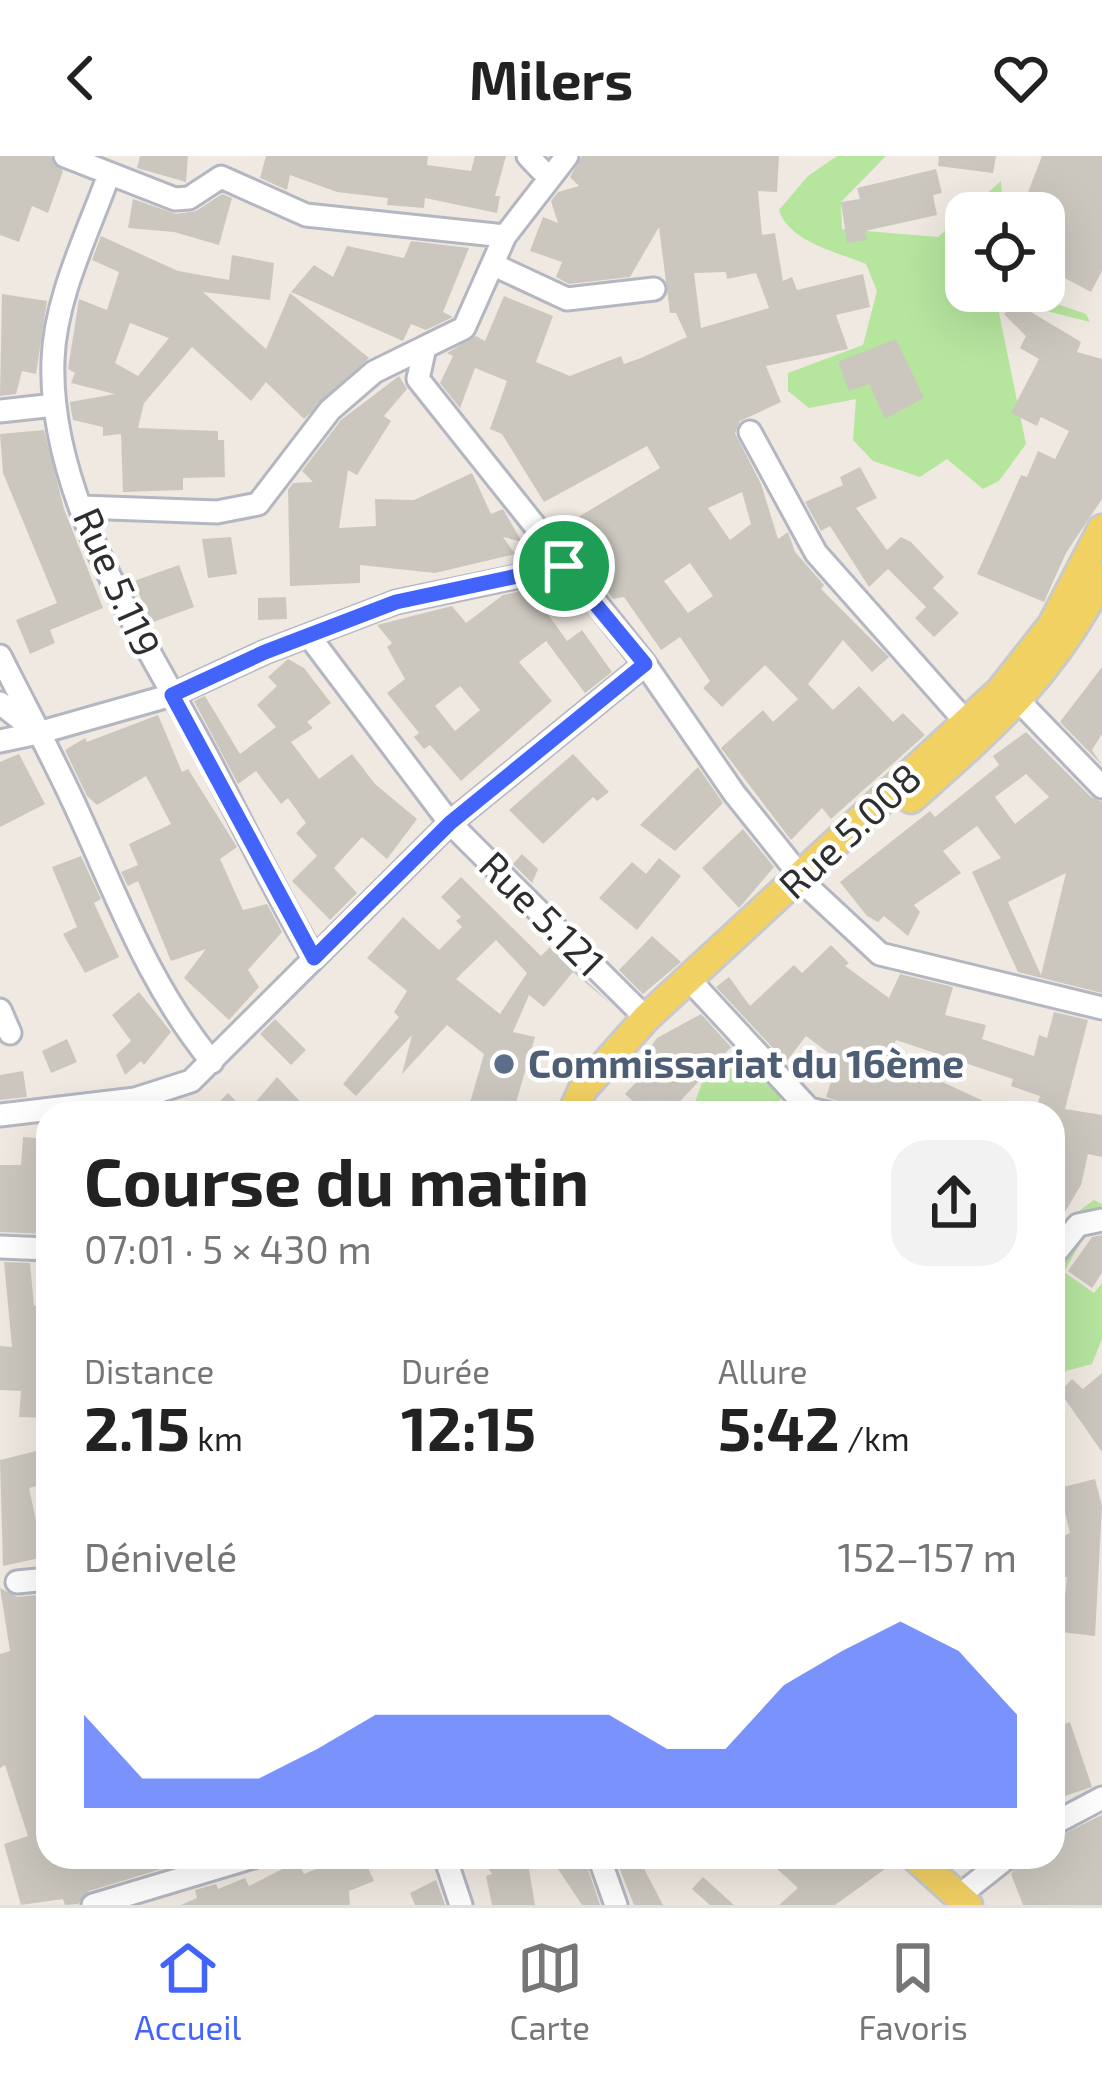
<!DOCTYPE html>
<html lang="fr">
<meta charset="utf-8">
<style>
:root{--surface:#fff;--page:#f2f2f2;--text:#222;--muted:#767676;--line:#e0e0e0;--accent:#4264fb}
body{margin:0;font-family:"Exo 2",sans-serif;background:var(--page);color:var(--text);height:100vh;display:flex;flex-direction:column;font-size:45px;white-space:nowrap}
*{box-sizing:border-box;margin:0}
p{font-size:39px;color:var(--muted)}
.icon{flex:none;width:66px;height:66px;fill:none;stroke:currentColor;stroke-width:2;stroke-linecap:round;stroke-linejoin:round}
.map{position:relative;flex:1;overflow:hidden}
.details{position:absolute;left:36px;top:945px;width:1029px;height:768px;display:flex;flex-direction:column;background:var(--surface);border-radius:36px;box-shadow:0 12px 48px #0002}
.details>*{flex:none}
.fabs{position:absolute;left:945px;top:36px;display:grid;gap:24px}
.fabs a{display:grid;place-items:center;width:120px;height:120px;border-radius:24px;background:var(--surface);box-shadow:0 12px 48px #0002;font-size:60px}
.pin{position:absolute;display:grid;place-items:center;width:102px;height:102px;color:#fff;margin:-51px;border:6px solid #fff;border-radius:50%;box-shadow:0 3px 12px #0007}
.round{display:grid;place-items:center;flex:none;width:126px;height:126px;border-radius:36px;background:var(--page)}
.headline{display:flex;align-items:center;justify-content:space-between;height:204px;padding:0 48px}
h1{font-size:66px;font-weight:700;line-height:90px}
.stats{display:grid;grid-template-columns:repeat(3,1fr);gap:18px;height:204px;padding:12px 48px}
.stats div{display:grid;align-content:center}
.stats b{font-size:60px;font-weight:700}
.stats small{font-size:33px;font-weight:400}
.stats p{font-size:33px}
.chart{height:336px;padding:24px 48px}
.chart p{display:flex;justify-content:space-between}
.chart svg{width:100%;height:216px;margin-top:12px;fill:var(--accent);opacity:.7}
header{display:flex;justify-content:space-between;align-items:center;height:156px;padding:0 48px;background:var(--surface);font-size:54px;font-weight:700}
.dock{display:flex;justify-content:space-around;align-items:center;height:168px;border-top:3px solid var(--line);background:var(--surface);font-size:33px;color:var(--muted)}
.dock a{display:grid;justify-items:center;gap:6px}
.dock .selected{color:var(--accent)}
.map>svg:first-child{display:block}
</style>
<header><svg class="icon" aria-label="back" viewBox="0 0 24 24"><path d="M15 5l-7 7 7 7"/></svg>Milers<svg class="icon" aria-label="heart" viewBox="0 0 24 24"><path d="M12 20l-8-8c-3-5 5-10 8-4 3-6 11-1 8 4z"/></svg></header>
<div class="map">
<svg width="1102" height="1749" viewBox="0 0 1102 1749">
<rect width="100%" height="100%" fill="#efe9e1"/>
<path fill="#b6e59e" d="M 837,0 L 886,0 L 841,46 L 842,73 L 938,81 L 1001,25 L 1003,57 L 966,57 L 966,135 L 1020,135 L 1086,158 L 1090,166 L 1003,144 L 998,152 L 1026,288 L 999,325 L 983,333 L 947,303 L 920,321 L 873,305 L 853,284 L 856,243 L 809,252 L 788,235 L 788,217 L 863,189 L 877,135 L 866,108 C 837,96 789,86 779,54 L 808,20 Z
M 744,885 L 767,909 L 811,920 L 763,957 L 691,957 L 703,924 Z
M 1094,1044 L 1102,1048 L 1064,1116 L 1094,1137 L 1102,1127 L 1102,1183 L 1092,1208 L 1066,1215 L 1053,1233 C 1053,1171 1033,1081 1094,1044 Z"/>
<path fill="#cbc7bf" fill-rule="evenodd" d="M 0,0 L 50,0 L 63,15 L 48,57 L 32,50 L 19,86 L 0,79 Z
M 140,0 L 188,0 L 186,26 L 137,12 Z
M 266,0 L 428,0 L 427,9 L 471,15 L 475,0 L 506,0 L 495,40 L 500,40 L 497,57 L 425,42 L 424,52 L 387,49 L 388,42 L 337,36 L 290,19 L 287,34 L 260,22 Z
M 582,0 L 779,0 L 777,36 L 758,35 L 762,79 L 775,77 L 783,125 L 792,121 L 797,134 L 863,118 L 870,151 L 836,159 L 848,193 L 766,210 L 781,246 L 740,265 L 735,277 L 761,328 L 778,383 L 788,376 L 795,396 L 824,429 L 821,433 L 889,501 L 872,516 L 843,484 L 808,528 L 833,554 L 859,530 L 893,566 L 903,557 L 925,579 L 831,663 L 822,652 L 791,684 L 721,592 L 763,554 L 773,566 L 798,543 L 765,509 L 722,551 L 703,532 L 710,525 L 680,481 L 661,494 L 624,441 L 613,443 L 573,388 L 578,384 L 568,386 L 560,372 L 660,312 L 647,290 L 544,346 L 502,278 L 490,273 L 507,225 L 475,212 L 460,252 L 440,227 L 453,200 L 447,197 L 476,180 L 485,185 L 504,140 L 553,160 L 536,206 L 570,220 L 621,200 L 624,208 L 641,202 L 687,181 L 676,157 L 670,157 L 659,71 L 630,121 L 569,128 L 556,121 L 562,106 L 530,95 L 543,61 L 558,67 L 551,45 L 558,36 L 579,30 L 570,21 ZM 726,116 L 727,123 L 756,117 L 769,152 L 701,172 L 694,117 ZM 742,336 L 751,368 L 730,384 L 708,352 ZM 690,407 L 713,440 L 688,457 L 664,425 Z
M 939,0 L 996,0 L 993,17 L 938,10 Z
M 1042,0 L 1102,0 L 1102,115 L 1091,136 L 1044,111 L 1044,57 L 1023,49 Z
M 936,13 L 942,37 L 933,39 L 937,59 L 865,75 L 867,84 L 847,87 L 841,46 L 860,43 L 857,32 Z
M 222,38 L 232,42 L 219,89 L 174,76 L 128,72 L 133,43 L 176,58 L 196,55 Z
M 101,80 L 178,115 L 229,124 L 232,99 L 274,107 L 270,144 L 203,136 L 266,193 L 290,137 L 369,202 L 304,263 L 266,226 L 251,245 L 192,191 L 144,247 L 138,272 L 218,275 L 218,284 L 224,284 L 225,321 L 183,322 L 183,334 L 123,336 L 121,278 L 103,280 L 103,271 L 73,264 L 71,254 L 70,246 L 115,238 L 71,227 L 75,217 L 68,213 L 79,143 L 107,154 L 119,116 L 92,104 ZM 130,167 L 169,182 L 138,220 L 115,207 Z
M 411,85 L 469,92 L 443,156 L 453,161 L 426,174 L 411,168 L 403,185 L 291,136 L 314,109 L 333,121 L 347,90 L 404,102 Z
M 2,138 L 47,145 L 36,218 L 22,215 L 16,238 L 0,240 Z
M 1016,147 L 1081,186 L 1077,196 L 1102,203 L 1102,343 L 1066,397 L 1044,446 L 977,418 L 1021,319 L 1027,321 L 1038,295 L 1055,303 L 1069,275 L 1041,261 L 1037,270 L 1011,257 L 1039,203 L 1020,192 L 1026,180 L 1004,158 Z
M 896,183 L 924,242 L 885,263 L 869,228 L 849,235 L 838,206 Z
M 399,220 L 407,233 L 384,260 L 391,265 L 357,319 L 348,314 L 339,372 L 376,370 L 375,343 L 414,344 L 472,317 L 491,358 L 503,353 L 522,386 L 503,381 L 515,398 L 435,417 L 360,409 L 360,427 L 290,430 L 288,334 L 293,327 L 313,326 L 302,315 L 341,264 Z
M 44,274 L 64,353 L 103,452 L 50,474 L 55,487 L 30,498 L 16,464 L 57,447 L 3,317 L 0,278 Z
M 860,311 L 877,342 L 856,352 L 887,394 L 901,381 L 911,386 L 944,421 L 933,432 L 959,457 L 934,481 L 915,462 L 926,451 L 888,413 L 869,431 L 830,370 L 821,375 L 805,346 L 843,329 L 840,321 Z
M 231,381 L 237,418 L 208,422 L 202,383 Z
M 179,409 L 194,451 L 151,467 L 134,425 Z
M 530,433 L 567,485 L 582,474 L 612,516 L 585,537 L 546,485 L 519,506 L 552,545 L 461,625 L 430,589 L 424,593 L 414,581 L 419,577 L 387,537 L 405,523 L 387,491 L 392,487 L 377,469 L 452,450 L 466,467 L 503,439 ZM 460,530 L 480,554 L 455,575 L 435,550 Z
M 286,441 L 287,463 L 258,464 L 258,442 Z
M 288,503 L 304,512 L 331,547 L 307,566 L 313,572 L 291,586 L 319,623 L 352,598 L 375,628 L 417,663 L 387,703 L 362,681 L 334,712 L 357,737 L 330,764 L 292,725 L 317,700 L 296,677 L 306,667 L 288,642 L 281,648 L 256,615 L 238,628 L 194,545 L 205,540 L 240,598 L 276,571 L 257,549 L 277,530 L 268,521 Z
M 1102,511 L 1102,578 L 1092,594 L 1102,609 L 1060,566 Z
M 158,559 L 182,616 L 188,613 L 237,691 L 220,703 L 243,754 L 267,748 L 282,776 L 248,814 L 259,831 L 229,864 L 184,822 L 206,793 L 171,805 L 138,725 L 128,730 L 121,716 L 138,709 L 129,688 L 171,668 L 146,620 L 97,649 L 87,640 L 65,594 L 85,582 L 87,586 Z
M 1026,576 L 1091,641 L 1102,646 L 1102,837 L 1018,816 L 972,716 L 1001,702 L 977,670 L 943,695 L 961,717 L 914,749 L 920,756 L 908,780 L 884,760 L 878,766 L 867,760 L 840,726 L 930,655 L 935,661 L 999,609 L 993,600 ZM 1026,618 L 1049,641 L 1015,668 L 995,641 ZM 1066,717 L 1041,819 L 1008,746 Z
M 19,598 L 45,648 L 0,671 L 0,606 Z
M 573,598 L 609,636 L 597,645 L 593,641 L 543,688 L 509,654 Z
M 698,611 L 723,647 L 675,695 L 640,669 Z
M 743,673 L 774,711 L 739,752 L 702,712 Z
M 522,698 L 538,713 L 532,727 L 513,708 Z
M 81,700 L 101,743 L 94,747 L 119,801 L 85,817 L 63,778 L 77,771 L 52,711 Z
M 659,702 L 681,720 L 637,774 L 599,742 L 632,706 L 646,718 Z
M 461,721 L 541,800 L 550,791 L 612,849 L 573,816 L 544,851 L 529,839 L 513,876 L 535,881 L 513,957 L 467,957 L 484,898 L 447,869 L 402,918 L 412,879 L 356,940 L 343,928 L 399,861 L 394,856 L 407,835 L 367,802 L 403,761 L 439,794 L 462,771 L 456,765 L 461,761 L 441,741 ZM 496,784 L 527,817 L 500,858 L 456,823 Z
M 652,780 L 681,806 L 643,838 L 619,814 Z
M 831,789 L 849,807 L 845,810 L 889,842 L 900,818 L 953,831 L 945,859 L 986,869 L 982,883 L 1034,900 L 1039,879 L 1047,882 L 1054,856 L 1088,864 L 1065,953 L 1102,959 L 1102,1001 L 1088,998 L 1081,1029 L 1053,1076 L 1053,957 L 1035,957 L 1040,940 L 1011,930 L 1013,923 L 896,884 L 889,901 L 1009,957 L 898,957 L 875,947 L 874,952 L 834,944 L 826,941 L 838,904 L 806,880 L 786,906 L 716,831 L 729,821 L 750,850 L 794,809 L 802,817 Z
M 139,836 L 171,876 L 144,909 L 141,905 L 125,919 L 116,899 L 131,885 L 112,859 Z
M 701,858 L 731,891 L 669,957 L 646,957 L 625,938 L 644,918 L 636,911 L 657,882 Z
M 275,863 L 306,894 L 291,909 L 260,878 Z
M 67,883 L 77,906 L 51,917 L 42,895 Z
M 23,915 L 27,941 L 0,944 L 0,919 Z
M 277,921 L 311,957 L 208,957 L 228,937 L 247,956 Z
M 23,981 L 48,983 L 48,1017 L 41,1018 L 46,1078 L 0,1076 L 0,1009 L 21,1009 Z
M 1102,1079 L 1102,1117 L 1092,1132 L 1068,1115 L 1092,1081 Z
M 4,1106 L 30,1107 L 34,1150 L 48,1148 L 42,1229 L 48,1230 L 48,1262 L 19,1261 L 21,1235 L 0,1234 L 0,1190 L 12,1191 Z
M 1102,1217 L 1102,1296 L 1060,1236 L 1072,1223 L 1083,1233 Z
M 48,1292 L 48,1327 L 29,1332 L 44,1401 L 3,1410 L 0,1304 Z
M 1095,1323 L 1102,1350 L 1095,1480 L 1061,1476 L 1067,1421 L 1053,1422 L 1053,1385 L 1070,1377 L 1059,1332 Z
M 0,1432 L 17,1441 L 48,1438 L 48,1701 L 201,1701 L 89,1735 L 78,1748 L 65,1749 L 63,1743 L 21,1749 L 4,1688 L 28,1680 L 5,1609 L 0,1612 L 0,1498 L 10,1495 Z
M 1070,1566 L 1092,1631 L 1053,1644 L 1053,1572 Z
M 1102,1659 L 1102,1749 L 1023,1749 L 1011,1718 L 1023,1701 L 1053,1701 L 1053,1683 Z
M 363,1701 L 374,1725 L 349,1735 L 350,1749 L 181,1749 L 197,1742 L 195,1734 L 216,1728 L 218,1733 L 245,1722 L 249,1730 L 298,1705 L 304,1718 L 341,1703 Z
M 481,1701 L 527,1701 L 535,1749 L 492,1749 L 486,1720 L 492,1718 Z
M 550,1701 L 584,1701 L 600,1749 L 582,1749 Z
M 615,1701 L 638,1701 L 663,1749 L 634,1749 Z
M 764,1701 L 875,1701 L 885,1713 L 835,1749 L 779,1749 L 798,1732 Z
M 703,1721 L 734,1749 L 710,1749 L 692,1733 Z
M 436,1724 L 445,1749 L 415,1749 L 410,1737 Z"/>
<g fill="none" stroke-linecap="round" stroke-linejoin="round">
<defs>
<path id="minor" d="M 65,0 L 175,43 L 189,42 L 221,21 L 306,59 L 505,80
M 528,0 L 548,21
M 567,0 L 505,80 L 464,172 L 425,191 L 418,223 L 645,508 L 734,637 L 802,722
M 108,21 C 87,79 55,142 53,204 C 48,343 145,483 207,600 C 242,667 275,736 314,802
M 494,109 L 567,143 L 654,133
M 0,255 L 55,249
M 750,276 L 816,397 L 966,566
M 82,351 L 217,356 L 258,348 L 330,254 L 374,216 L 425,191
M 309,480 L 450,667 L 646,862
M 0,500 C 26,552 54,603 78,656 C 119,745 149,829 212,906
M 1019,545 L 1102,631
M 0,547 L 38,577 L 172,539 L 265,496 L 396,446 L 564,411
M 0,585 L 38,577
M 809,732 L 880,798 L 1102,852
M 697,832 L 809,953 L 827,957
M 0,854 L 10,877
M 0,959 L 135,943 L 191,925 L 450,667 L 645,508
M 0,1091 L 48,1093
M 1053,1100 L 1078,1069 L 1102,1064
M 17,1426 L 48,1423
M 1053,1668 L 1102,1642
M 445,1701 L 461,1749
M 599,1701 L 616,1749
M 960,1739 L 1008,1701
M 93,1749 L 253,1701"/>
<path id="major" d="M 911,643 C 993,570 1051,521 1102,421
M 572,957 L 583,933 L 646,862 L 1001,534 L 1052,469 L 1102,373
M 915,1701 L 968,1749"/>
</defs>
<use href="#minor" stroke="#b4b7c1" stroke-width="27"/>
<use href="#major" stroke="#c9c9c9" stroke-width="33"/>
<use href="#minor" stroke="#fff" stroke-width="21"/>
<use href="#major" stroke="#f2d163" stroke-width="27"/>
</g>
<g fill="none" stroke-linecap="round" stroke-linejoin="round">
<defs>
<path id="route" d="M 564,410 L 645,508 L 450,667 L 314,802 L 172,539 L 265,496 L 396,446 Z"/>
</defs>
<use href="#route" stroke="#fff" stroke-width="24"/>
<use href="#route" stroke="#4264fb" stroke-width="15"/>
</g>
<circle fill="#5c6f8a" stroke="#fff" stroke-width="4.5" cx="504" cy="908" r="12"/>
<g text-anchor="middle" stroke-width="9" stroke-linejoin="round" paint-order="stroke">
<g font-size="39" fill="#2e2e2e" stroke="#fff">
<text transform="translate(117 426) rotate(66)" y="14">Rue 5.119</text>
<text transform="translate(850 675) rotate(-43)" y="14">Rue 5.008</text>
<text transform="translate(542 758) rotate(45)" y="14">Rue 5.121</text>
</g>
<g font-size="39" font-weight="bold" fill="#4e5e75" stroke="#fff" text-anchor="start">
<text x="528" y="922">Commissariat du 16ème</text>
</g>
</g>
</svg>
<div class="fabs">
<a><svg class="icon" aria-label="locate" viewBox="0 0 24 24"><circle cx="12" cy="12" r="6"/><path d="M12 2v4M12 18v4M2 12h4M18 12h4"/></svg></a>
</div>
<div class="pin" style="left:564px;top:410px;background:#1e9e55"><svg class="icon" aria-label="arrive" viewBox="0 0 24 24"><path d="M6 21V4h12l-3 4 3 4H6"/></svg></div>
<section class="details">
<div class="headline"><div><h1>Course du matin</h1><p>07:01 · 5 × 430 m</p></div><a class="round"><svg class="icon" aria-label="share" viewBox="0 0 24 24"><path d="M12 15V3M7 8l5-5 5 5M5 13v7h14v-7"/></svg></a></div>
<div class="stats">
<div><p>Distance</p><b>2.15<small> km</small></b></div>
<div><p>Durée</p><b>12:15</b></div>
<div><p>Allure</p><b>5:42<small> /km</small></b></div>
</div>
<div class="chart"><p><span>Dénivelé</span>152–157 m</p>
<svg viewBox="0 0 160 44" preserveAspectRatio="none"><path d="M0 44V25L10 38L20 38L30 38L40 32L50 25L60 25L70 25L80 25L90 25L100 32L110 32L120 19L130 12L140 6L150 12L160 25V44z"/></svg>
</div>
</section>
</div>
<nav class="dock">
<a class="selected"><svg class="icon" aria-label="home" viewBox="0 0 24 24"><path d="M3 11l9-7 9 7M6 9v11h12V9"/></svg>Accueil</a>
<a><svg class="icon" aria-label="map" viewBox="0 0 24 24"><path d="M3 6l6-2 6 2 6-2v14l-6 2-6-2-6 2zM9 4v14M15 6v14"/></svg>Carte</a>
<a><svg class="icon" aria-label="saved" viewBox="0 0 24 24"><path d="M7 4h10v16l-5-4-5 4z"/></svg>Favoris</a>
</nav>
